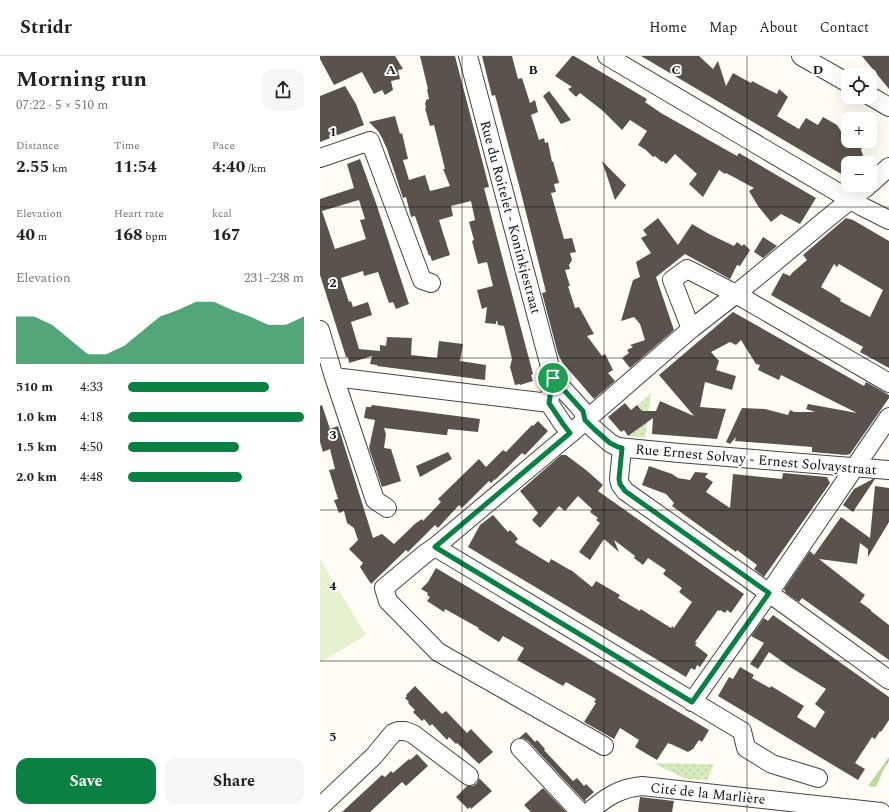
<!DOCTYPE html>
<meta charset="utf-8">
<style>
:root{--surface:#fff;--page:#f6f6f6;--text:#222;--muted:#767676;--line:#e0e0e0;--accent:#0b8043}
body{margin:0;font-family:Spectral,serif;background:var(--page);color:var(--text);height:100vh;display:flex;flex-direction:column;font-size:15px;white-space:nowrap}
*{box-sizing:border-box;margin:0}
p{font-size:13px;color:var(--muted)}
.icon{flex:none;width:22px;height:22px;fill:none;stroke:currentColor;stroke-width:2;stroke-linecap:round;stroke-linejoin:round}
.map{position:relative;flex:1;overflow:hidden}
.sheet{display:flex;flex-direction:column;background:var(--surface);width:320px}
.sheet>*{flex:none}
.buttons{position:absolute;left:521px;top:12px;display:grid;gap:8px}
.buttons a{display:grid;place-items:center;width:36px;height:36px;border-radius:8px;background:var(--surface);box-shadow:0 4px 16px #0002;font-size:20px}
.pin{position:absolute;display:grid;place-items:center;width:34px;height:34px;color:#fff;margin:-17px;border:2px solid #fff;border-radius:50%;box-shadow:0 1px 4px #0007}
.round{display:grid;place-items:center;flex:none;width:42px;height:42px;border-radius:12px;background:var(--page)}
.overview{display:flex;align-items:center;justify-content:space-between;height:68px;padding:0 16px}
h1{font-size:22px;font-weight:700;line-height:30px}
.stats{display:grid;grid-template-columns:repeat(3,1fr);gap:6px;height:68px;padding:4px 16px}
.stats div{display:grid;align-content:center}
.stats b{font-size:17px;font-weight:700}
.stats small{font-size:11px;font-weight:400}
.stats p{font-size:11px}
.chart{height:112px;padding:8px 16px}
.chart p{display:flex;justify-content:space-between}
.chart svg{width:100%;height:72px;margin-top:4px;fill:var(--accent);opacity:.7}
.cta{display:flex;gap:8px;margin-top:auto;padding:8px 16px}
.cta a{flex:1;height:46px;border-radius:12px;background:var(--accent);color:#fff;font-size:16px;font-weight:700;line-height:46px;text-align:center}
.cta a+a{background:var(--page);color:var(--text)}
ul{padding:0 16px;list-style:none;font-size:13px}
li{display:grid;grid-template-columns:64px 48px 1fr;align-items:center;height:30px}
li i{height:10px;border-radius:5px;background:var(--accent)}
header{display:flex;align-items:center;gap:24px;box-sizing:border-box;height:56px;padding:0 20px;background:var(--surface);border-bottom:1px solid var(--line)}
header strong{font-size:19px}
nav{display:flex;gap:22px;margin-inline-start:auto;font-size:14px}
main{display:flex;flex:1;min-height:0}
.map>svg:first-child{display:block}
</style>
<header>
<strong>Stridr</strong>
<nav><a>Home</a><a>Map</a><a>About</a><a>Contact</a></nav>
</header>
<main>
<section class="sheet">
<div class="overview"><div><h1>Morning run</h1><p>07:22 · 5 × 510 m</p></div><a class="round"><svg class="icon" aria-label="share" viewBox="0 0 24 24"><path d="M12 15V3M7 8l5-5 5 5M5 13v7h14v-7"/></svg></a></div>
<div class="stats">
<div><p>Distance</p><b>2.55<small> km</small></b></div>
<div><p>Time</p><b>11:54</b></div>
<div><p>Pace</p><b>4:40<small> /km</small></b></div>
</div>
<div class="stats">
<div><p>Elevation</p><b>40<small> m</small></b></div>
<div><p>Heart rate</p><b>168<small> bpm</small></b></div>
<div><p>kcal</p><b>167</b></div>
</div>
<div class="chart"><p><span>Elevation</span>231–238 m</p>
<svg viewBox="0 0 160 44" preserveAspectRatio="none"><path d="M0 44V15L10 15L20 20L30 29L40 38L50 38L60 33L70 24L80 15L90 11L100 6L110 6L120 11L130 15L140 20L150 20L160 15V44z"/></svg>
</div>
<ul>
<li><b>510 m</b>4:33<i style="width:80%"></i></li>
<li><b>1.0 km</b>4:18<i style="width:100%"></i></li>
<li><b>1.5 km</b>4:50<i style="width:63%"></i></li>
<li><b>2.0 km</b>4:48<i style="width:65%"></i></li>
</ul>
<div class="cta"><a>Save</a><a>Share</a></div>
</section>
<div class="map">
<svg width="569" height="756" viewBox="0 0 569 756">
<defs>
<pattern id="grass-dots" width="8" height="8" patternUnits="userSpaceOnUse"><rect width="8" height="8" fill="#d5ebbd"/><path d="M2 2h.1M6 6h.1" fill="none" stroke="#b6c8a1" stroke-width="1.8" stroke-linecap="round"/></pattern>
<pattern id="forest-crowns" width="20" height="18" patternUnits="userSpaceOnUse"><rect width="20" height="18" fill="#b9dc9c"/><path d="M2 6a3 3 0 1 1 6 0M12 15a3 3 0 1 1 6 0" fill="none" stroke="#9ebc85"/></pattern>
</defs>
<rect width="100%" height="100%" fill="#fffdf5"/>
<path fill="url(#grass-dots)" d="M 331,337 L 325,382 L 308,380 L 322,370 L 317,363 L 324,358 L 318,349 Z
M 333,707 L 394,708 L 387,724 L 366,723 Z"/>
<path fill="url(#forest-crowns)" d="M 569,701 L 569,705 L 563,715 L 556,731 L 548,730 Z"/>
<path fill="#e6f2cf" d="M 0,503 L 46,579 L 0,607 Z"/>
<path fill="#5a524d" fill-rule="evenodd" d="M 0,0 L 75,0 L 83,13 L 78,14 L 80,23 L 71,25 L 73,34 L 65,39 L 62,34 L 54,38 L 42,16 L 14,29 L 0,3 Z
M 100,0 L 135,0 L 169,131 L 164,132 L 213,318 L 211,319 L 213,325 L 200,329 L 200,328 L 195,329 L 190,311 L 192,303 L 184,270 L 178,269 L 177,265 L 176,265 L 176,268 L 165,267 L 167,251 L 162,253 L 157,234 L 173,230 L 167,206 L 158,208 L 152,185 L 154,184 L 149,166 L 155,164 L 151,145 L 131,150 L 133,160 L 119,164 L 130,199 L 112,205 L 110,199 L 109,200 L 95,160 L 91,161 L 86,141 L 83,142 L 67,93 L 62,82 L 58,75 L 49,66 L 75,60 L 80,78 L 82,77 L 88,103 L 83,104 L 89,124 L 105,119 L 110,135 L 130,130 L 123,113 L 125,113 L 114,69 L 110,70 L 105,52 L 106,52 L 105,47 L 106,46 L 106,44 L 109,43 L 107,33 L 108,33 Z
M 162,0 L 192,0 L 198,23 L 202,22 L 210,47 L 215,44 L 218,56 L 211,59 L 219,84 L 224,82 L 225,87 L 228,86 L 232,106 L 233,105 L 239,127 L 234,128 L 236,136 L 231,137 L 244,183 L 252,182 L 256,196 L 250,197 L 252,204 L 249,209 L 250,213 L 245,214 L 250,230 L 248,230 L 255,252 L 259,251 L 274,278 L 267,280 L 282,300 L 285,298 L 293,314 L 288,317 L 295,325 L 274,343 L 242,306 L 238,298 L 222,237 L 226,236 L 199,129 L 175,39 L 172,40 Z
M 252,0 L 254,0 L 327,43 L 325,46 L 341,57 L 417,100 L 419,97 L 496,142 L 480,168 L 461,158 L 451,166 L 438,150 L 429,135 L 434,132 L 406,117 L 405,118 L 399,114 L 383,141 L 369,128 L 377,118 L 355,98 L 346,108 L 343,105 L 342,106 L 335,100 L 333,101 L 326,94 L 318,89 L 327,75 L 310,64 L 302,74 L 283,55 L 260,37 L 256,41 L 248,33 L 252,31 L 235,20 Z
M 321,0 L 379,0 L 393,13 L 398,5 L 406,30 L 413,17 L 431,27 L 432,25 L 457,38 L 459,33 L 468,41 L 457,60 L 479,73 L 486,62 L 498,69 L 503,61 L 517,69 L 528,86 L 528,91 L 539,85 L 542,92 L 541,94 L 543,99 L 538,107 L 528,107 L 528,122 Z
M 542,0 L 569,0 L 569,33 Z
M 25,30 L 36,48 L 44,69 L 0,86 L 0,40 Z
M 229,35 L 251,64 L 241,68 L 223,40 Z
M 40,103 L 56,147 L 89,248 L 76,253 L 73,246 L 69,247 L 58,216 L 44,220 L 43,215 L 21,222 L 29,246 L 31,245 L 33,251 L 48,246 L 52,259 L 31,266 L 39,293 L 60,295 L 60,289 L 66,290 L 67,281 L 92,282 L 91,299 L 117,302 L 119,285 L 143,288 L 140,305 L 166,309 L 165,324 L 57,310 L 57,309 L 50,308 L 52,300 L 29,307 L 28,301 L 26,301 L 0,219 L 0,143 L 34,132 L 27,108 ZM 39,144 L 45,163 L 40,164 L 46,183 L 15,193 L 2,155 Z
M 282,105 L 306,129 L 295,144 Z
M 338,162 L 358,189 L 372,168 L 389,178 L 414,190 L 417,186 L 422,190 L 424,188 L 430,194 L 420,210 L 417,209 L 410,223 L 365,198 L 336,221 L 354,274 L 310,312 L 302,302 L 309,297 L 307,294 L 313,291 L 310,289 L 325,284 L 320,268 L 314,261 L 301,265 L 313,224 L 320,221 L 316,206 L 331,197 L 321,182 L 327,179 L 323,174 Z
M 526,162 L 533,164 L 569,185 L 569,312 L 540,296 L 543,291 L 451,239 L 463,217 L 470,220 L 472,217 L 487,204 L 483,199 ZM 514,208 L 517,211 L 519,208 L 563,234 L 550,261 L 520,245 L 521,243 L 501,231 Z
M 443,181 L 457,190 L 443,202 L 434,196 Z
M 413,256 L 544,330 L 546,326 L 569,339 L 569,342 L 530,398 L 526,399 L 492,396 L 492,391 L 415,385 L 416,381 L 410,388 L 406,386 L 422,352 L 445,353 L 468,359 L 470,354 L 474,356 L 495,356 L 486,353 L 488,348 L 537,357 L 461,319 L 459,324 L 438,314 L 440,309 L 436,308 L 421,284 L 416,289 L 410,286 L 391,296 L 399,305 L 396,314 L 416,320 L 412,334 L 385,326 L 380,351 L 406,353 L 397,383 L 332,378 L 333,362 L 308,380 L 304,374 L 301,376 L 288,361 L 305,347 L 311,354 L 317,349 L 322,355 L 336,355 L 340,345 L 374,360 L 339,319 Z
M 2,349 L 10,373 L 18,370 L 20,376 L 53,482 L 62,478 L 74,488 L 96,467 L 102,463 L 103,465 L 121,446 L 118,443 L 159,403 L 166,411 L 183,394 L 186,396 L 212,369 L 213,370 L 218,365 L 228,375 L 205,399 L 202,397 L 175,424 L 175,423 L 171,427 L 169,425 L 142,452 L 139,449 L 118,472 L 115,469 L 88,496 L 86,494 L 51,528 L 40,511 L 43,507 L 29,493 L 38,484 L 34,472 L 27,467 L 24,455 L 19,457 L 14,444 L 18,443 L 9,414 L 15,413 L 10,393 L 3,396 L 0,386 L 0,350 Z
M 52,349 L 160,363 L 158,376 L 128,373 L 127,379 L 125,379 L 64,372 L 66,378 L 64,392 L 71,393 L 81,425 L 62,431 L 49,392 L 55,364 L 44,362 L 46,351 L 51,351 Z
M 128,396 L 132,403 L 100,421 L 96,410 Z
M 241,399 L 246,399 L 266,414 L 283,429 L 278,435 L 424,538 L 411,557 L 407,554 L 405,557 L 400,554 L 400,555 L 398,554 L 375,586 L 377,587 L 375,589 L 388,599 L 380,611 L 377,609 L 375,614 L 371,612 L 366,621 L 148,491 L 160,469 L 173,459 L 188,476 L 190,474 L 195,479 L 198,483 L 195,486 L 199,489 L 229,507 L 231,503 L 250,514 L 251,514 L 272,531 L 276,525 L 300,539 L 298,542 L 320,555 L 321,553 L 330,559 L 351,572 L 352,570 L 354,572 L 372,546 L 359,536 L 362,532 L 343,518 L 346,514 L 328,502 L 323,509 L 314,502 L 315,500 L 294,484 L 299,496 L 284,483 L 270,504 L 259,496 L 280,467 L 276,464 L 278,462 L 270,456 L 272,453 L 258,440 L 245,455 L 239,450 L 220,472 L 212,464 L 218,457 L 200,435 Z
M 329,410 L 352,418 L 358,422 L 370,424 L 375,416 L 388,417 L 385,421 L 393,426 L 386,436 L 410,452 L 413,418 L 462,423 L 463,417 L 507,421 L 510,427 L 444,521 L 434,513 L 437,509 L 417,494 L 416,496 L 352,450 L 354,447 L 346,438 L 322,429 Z
M 553,423 L 555,423 L 533,456 L 523,449 L 534,433 Z
M 555,430 L 569,432 L 569,466 L 548,501 L 548,493 L 540,487 L 537,508 L 499,503 L 545,539 L 540,546 L 551,554 L 551,555 L 569,569 L 569,604 L 482,542 L 479,546 L 466,537 L 464,533 L 490,495 L 494,499 L 521,461 L 550,482 Z
M 116,512 L 389,674 L 382,686 L 379,684 L 373,693 L 368,696 L 351,688 L 350,688 L 348,687 L 337,704 L 315,691 L 319,684 L 300,672 L 294,683 L 264,666 L 276,647 L 274,646 L 276,643 L 246,626 L 243,630 L 197,604 L 204,592 L 183,580 L 179,586 L 158,573 L 159,572 L 125,553 L 124,556 L 107,545 L 110,541 L 107,539 L 108,537 L 101,533 L 108,526 Z
M 453,559 L 569,641 L 569,664 L 561,676 L 560,675 L 555,683 L 552,681 L 535,707 L 545,713 L 538,724 L 398,640 L 409,621 L 413,623 L 420,611 L 434,619 L 432,622 L 450,632 L 451,630 L 484,650 L 477,661 L 495,672 L 505,656 L 495,648 L 506,633 L 470,611 L 449,596 L 438,613 L 430,608 L 444,587 L 431,580 L 444,562 L 448,565 Z
M 95,630 L 122,658 L 126,655 L 147,677 L 151,673 L 173,696 L 159,708 L 137,687 L 136,688 L 129,681 L 127,684 L 112,668 L 110,670 L 104,663 L 102,665 L 93,656 L 95,654 L 88,647 L 89,646 L 85,642 L 87,640 L 86,639 Z
M 206,676 L 215,686 L 217,684 L 225,693 L 224,694 L 253,725 L 257,722 L 264,730 L 266,728 L 274,736 L 265,744 L 266,744 L 265,746 L 208,685 L 203,682 L 199,682 Z
M 97,698 L 108,710 L 86,730 L 82,726 L 50,756 L 22,756 L 62,719 L 65,721 L 71,715 L 73,717 L 89,703 L 90,704 Z
M 159,722 L 172,735 L 151,753 L 150,751 L 148,753 L 136,741 L 147,730 L 153,730 L 157,727 Z
M 223,732 L 246,756 L 211,756 L 204,749 Z
M 320,741 L 354,745 L 352,756 L 318,756 Z"/>
<g fill="none" stroke-linecap="round" stroke-linejoin="round">
<defs>
<path id="minor" d="M 148,0 L 233,322 L 229,347 L 243,368 L 251,377
M 287,0 L 541,150 L 569,164
M 481,0 L 528,27
M 550,40 L 569,51
M 0,102 L 50,85 L 102,224 L 111,227
M 550,128 L 569,111
M 371,273 L 352,224 L 367,213 L 416,238 L 569,327
M 0,274 L 14,321 L 229,347
M 14,321 L 55,444 L 67,452
M 233,322 L 263,355 L 265,364 L 274,373 L 290,387 L 298,391 L 359,397 L 569,414
M 302,392 L 299,423 L 300,428 L 305,435 L 449,537 L 569,624
M 115,491 L 422,675 L 426,692 L 452,708 L 498,722
M 372,646 L 449,537 L 569,361
M 284,690 L 118,596 L 68,545 L 64,532 L 106,497 L 115,491 L 251,377 L 371,273 L 416,238 L 514,157 L 549,129
M 200,692 L 260,756
M 0,751 L 54,700 L 73,677 L 78,675 L 85,675 L 93,678 L 149,720
M 269,756 C 286,741 300,732 322,730 L 561,756"/>
</defs>
<use href="#minor" stroke="#444" stroke-width="20"/>
<use href="#minor" stroke="#fff" stroke-width="18"/>
</g>
<g fill="none" stroke-linecap="round" stroke-linejoin="round">
<defs>
<path id="route" d="M 233,322 L 263,355 L 265,364 L 274,373 L 290,387 L 298,391 L 302,392 L 299,423 L 300,428 L 305,435 L 449,537 L 372,646 L 115,491 L 250,377 L 243,368 L 229,347 Z"/>
</defs>
<use href="#route" stroke="#fff" stroke-width="8"/>
<use href="#route" stroke="#0b8043" stroke-width="5"/>
</g>
<path fill="none" stroke="#111" stroke-width="1" stroke-opacity="0.55" d="M 142,0 L 142,756M 284,0 L 284,756M 427,0 L 427,756M 0,151 L 569,151M 0,302 L 569,302M 0,454 L 569,454M 0,605 L 569,605"/>
<g text-anchor="middle" stroke-width="4" stroke-linejoin="round" paint-order="stroke">
<g font-size="14" fill="#111" stroke="#fff">
<text transform="translate(191 161) rotate(75)" y="5">Rue du Roitelet - Koninkjestraat</text>
<text transform="translate(436 403) rotate(5)" y="5">Rue Ernest Solvay - Ernest Solvaystraat</text>
<text transform="translate(388 737) rotate(6)" y="5">Cité de la Marlière</text>
</g>
</g>
<g font-size="13" text-anchor="middle" font-weight="bold" fill="#111" stroke="#fff" stroke-width="4" stroke-linejoin="round" paint-order="stroke">
<text x="71" y="18">A</text>
<text x="213" y="18">B</text>
<text x="356" y="18">C</text>
<text x="498" y="18">D</text>
<text x="13" y="80">1</text>
<text x="13" y="231">2</text>
<text x="13" y="383">3</text>
<text x="13" y="534">4</text>
<text x="13" y="685">5</text>
</g>
</svg>
<div class="buttons">
<a><svg class="icon" aria-label="locate" viewBox="0 0 24 24"><circle cx="12" cy="12" r="6"/><path d="M12 2v4M12 18v4M2 12h4M18 12h4"/></svg></a>
<a>+</a>
<a>−</a>
</div>
<div class="pin" style="left:233px;top:322px;background:#1e9e55"><svg class="icon" aria-label="arrive" viewBox="0 0 24 24"><path d="M6 21V4h12l-3 4 3 4H6"/></svg></div>
</div>
</main>
